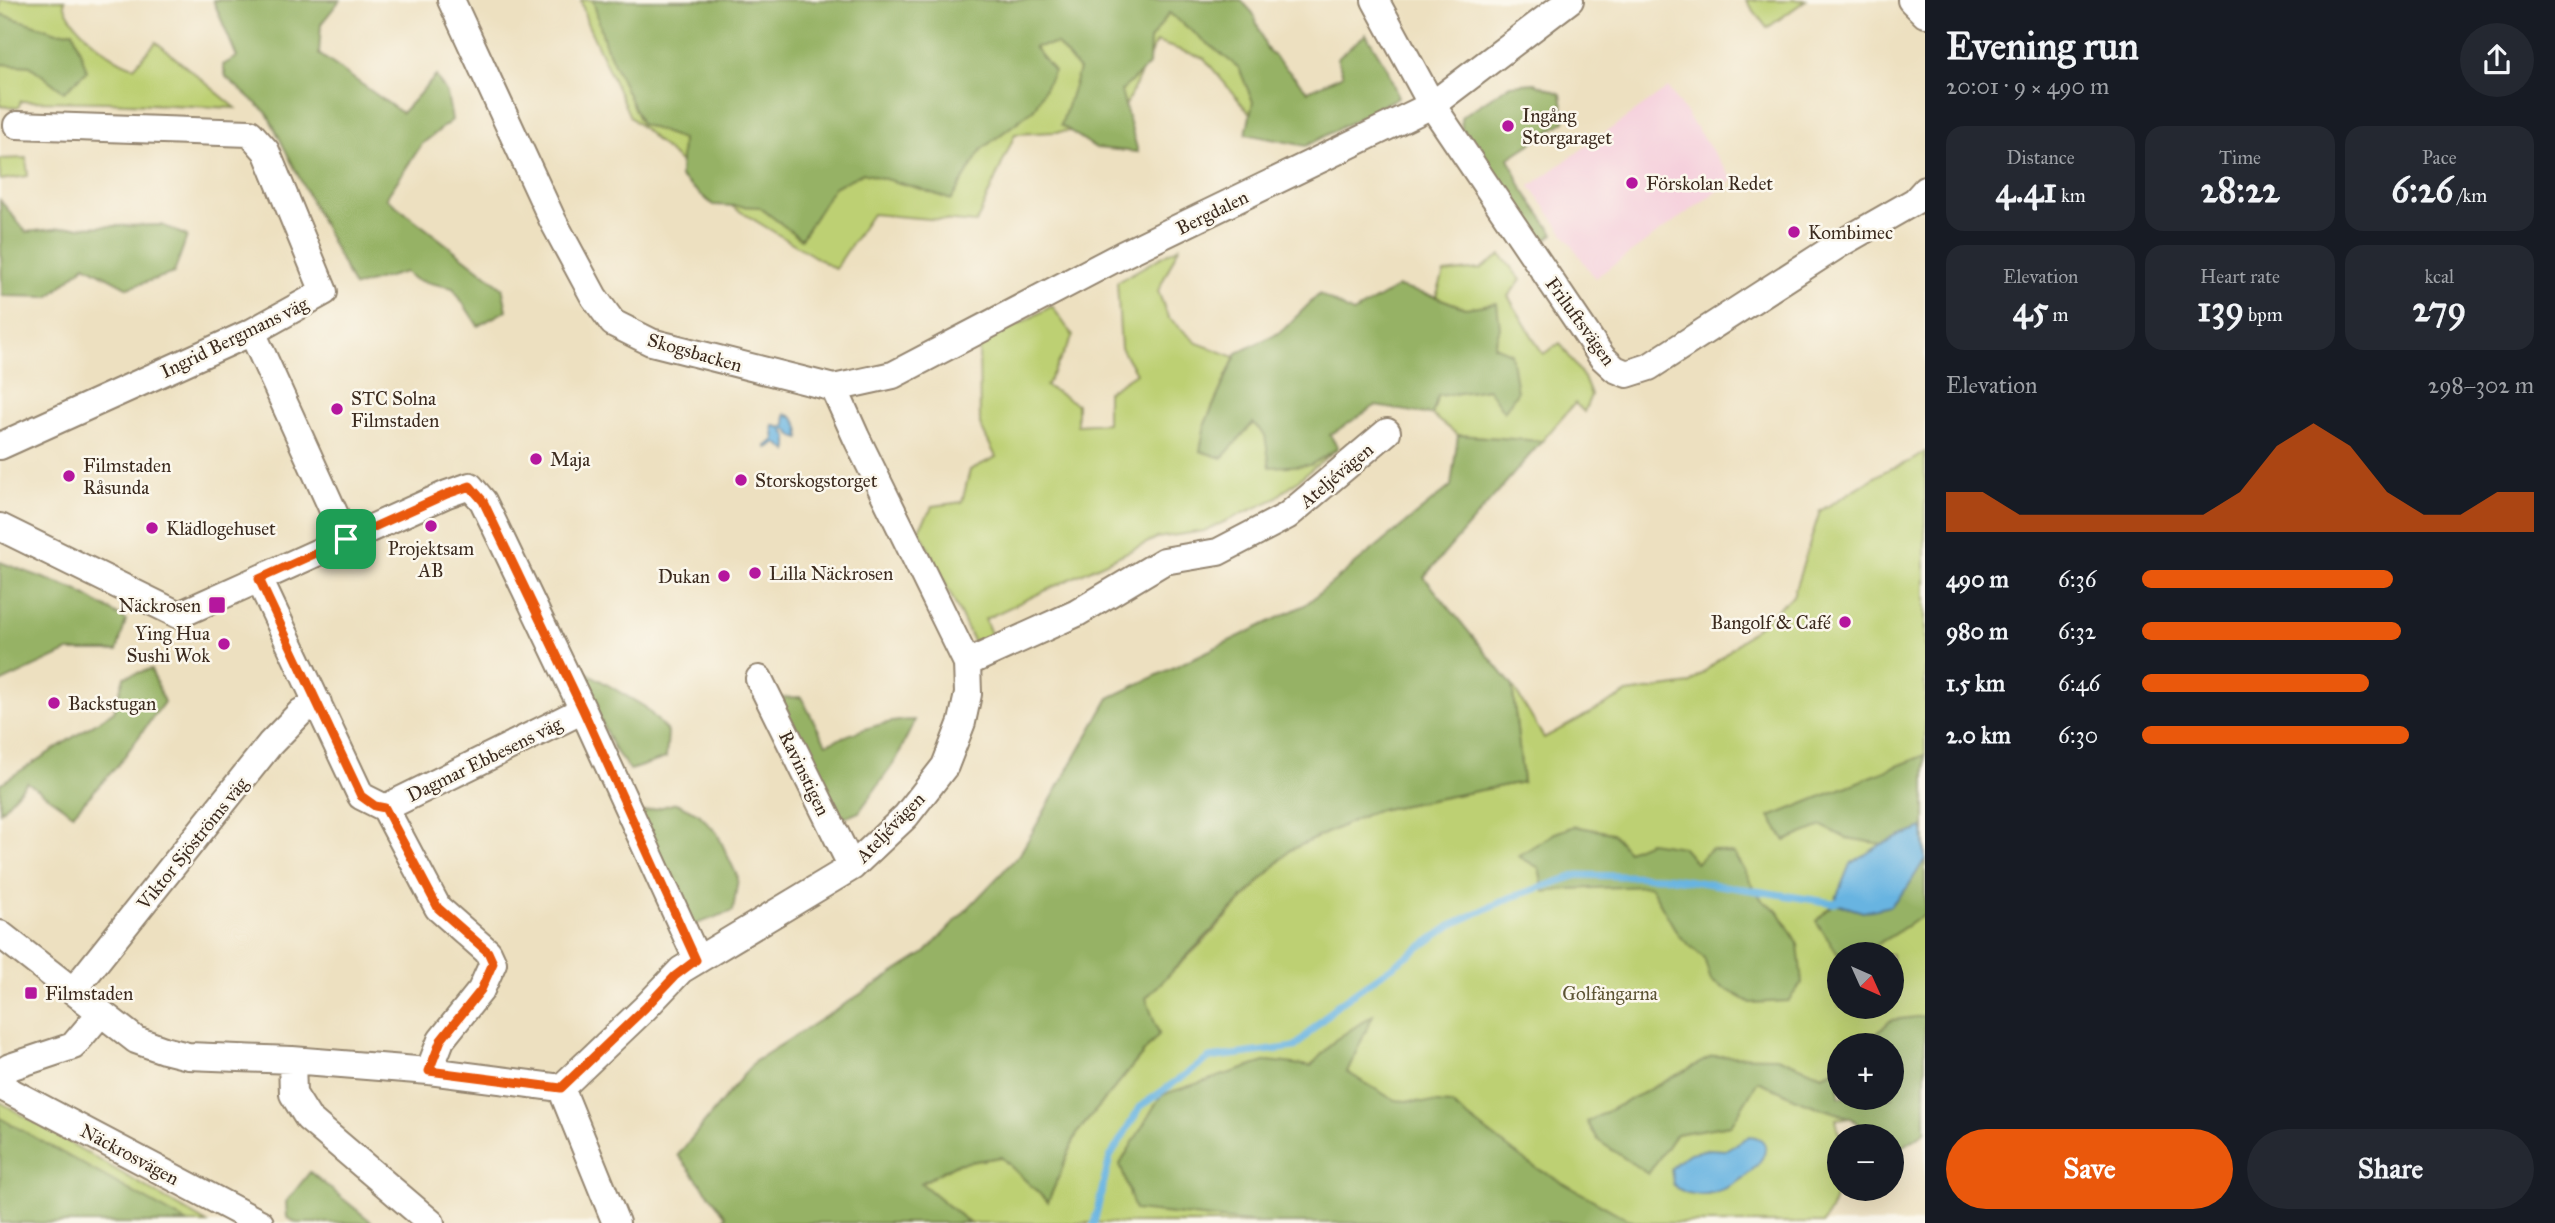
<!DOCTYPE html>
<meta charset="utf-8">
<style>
:root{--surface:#171b24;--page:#242831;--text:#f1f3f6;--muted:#9ea1a6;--accent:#ea580c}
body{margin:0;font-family:"IM FELL Great Primer",serif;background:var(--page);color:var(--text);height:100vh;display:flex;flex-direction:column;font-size:26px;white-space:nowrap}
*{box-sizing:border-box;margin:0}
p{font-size:23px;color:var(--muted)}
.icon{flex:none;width:38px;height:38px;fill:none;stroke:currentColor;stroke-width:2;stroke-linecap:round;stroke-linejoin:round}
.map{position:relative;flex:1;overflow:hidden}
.details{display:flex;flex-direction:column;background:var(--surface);width:630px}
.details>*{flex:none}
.needle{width:46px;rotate:135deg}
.tools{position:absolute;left:1827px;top:942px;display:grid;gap:14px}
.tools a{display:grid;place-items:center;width:77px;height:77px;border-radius:50%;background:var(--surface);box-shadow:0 7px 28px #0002;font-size:35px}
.pin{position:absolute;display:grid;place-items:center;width:60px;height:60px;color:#fff;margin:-30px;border-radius:14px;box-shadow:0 4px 10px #0006}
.round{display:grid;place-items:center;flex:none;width:74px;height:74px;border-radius:37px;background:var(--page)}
.head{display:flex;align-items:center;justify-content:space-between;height:119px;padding:0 21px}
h1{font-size:38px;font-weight:700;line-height:52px}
.metrics{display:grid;grid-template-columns:repeat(3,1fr);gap:10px;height:119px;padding:7px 21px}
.metrics div{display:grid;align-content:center;border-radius:18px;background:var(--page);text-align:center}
.metrics b{font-size:35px;font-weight:700}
.metrics small{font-size:19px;font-weight:400}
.metrics p{font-size:19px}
.chart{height:196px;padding:14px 21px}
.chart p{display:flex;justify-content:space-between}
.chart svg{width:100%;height:126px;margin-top:7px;fill:var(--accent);opacity:.7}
.button{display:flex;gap:14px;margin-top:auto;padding:14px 21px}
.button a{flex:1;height:80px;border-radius:42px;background:var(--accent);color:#fff;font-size:28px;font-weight:700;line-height:80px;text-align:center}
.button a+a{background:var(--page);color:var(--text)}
ul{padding:0 21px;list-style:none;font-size:23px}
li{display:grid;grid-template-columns:112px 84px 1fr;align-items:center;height:52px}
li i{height:18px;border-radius:9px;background:var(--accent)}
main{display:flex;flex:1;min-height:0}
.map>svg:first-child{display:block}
</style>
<main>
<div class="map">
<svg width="1925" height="1223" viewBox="0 0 1925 1223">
<rect width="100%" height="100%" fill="#fbf7ec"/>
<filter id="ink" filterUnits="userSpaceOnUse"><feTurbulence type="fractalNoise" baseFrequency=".0143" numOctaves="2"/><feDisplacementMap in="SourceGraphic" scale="14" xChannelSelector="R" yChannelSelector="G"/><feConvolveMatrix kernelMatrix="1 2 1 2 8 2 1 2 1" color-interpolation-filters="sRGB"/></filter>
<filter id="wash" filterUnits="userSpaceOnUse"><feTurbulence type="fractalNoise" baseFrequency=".00686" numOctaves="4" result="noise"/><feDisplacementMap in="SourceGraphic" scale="28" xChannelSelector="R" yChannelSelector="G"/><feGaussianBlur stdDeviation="1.57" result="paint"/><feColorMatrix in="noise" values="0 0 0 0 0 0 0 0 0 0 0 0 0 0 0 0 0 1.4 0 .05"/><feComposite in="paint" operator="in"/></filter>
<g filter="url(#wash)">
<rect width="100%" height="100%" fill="#ede0c0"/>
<path fill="#f5cfdc" d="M 1668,88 L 1733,180 L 1595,278 L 1530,186 Z"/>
<path fill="#bdd073" stroke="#7c7d48" stroke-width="2" fill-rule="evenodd" d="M 0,0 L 65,0 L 64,4 C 71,27 111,60 134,67 L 156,42 L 236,108 L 107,102 L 21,101 L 18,108 L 0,106 Z
M 581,0 L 1225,0 L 1260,126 L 1204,58 L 1156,42 L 1114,129 L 1015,134 L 976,223 L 872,214 L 835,269 L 723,201 L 630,117 L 587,23 Z
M 1746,0 L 1806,0 L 1767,28 Z
M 26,158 L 28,176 L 0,180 L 0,159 Z
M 1179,247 L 1158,291 L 1168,317 L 1197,343 L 1235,357 L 1205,424 L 1239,436 L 1253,423 L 1265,435 L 1310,465 L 1338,448 L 1273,500 L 1204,531 L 1157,538 L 985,619 L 993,639 L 976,647 L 919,529 L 933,506 L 962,502 L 970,470 L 996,457 L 980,425 L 979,346 L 1052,306 L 1073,336 L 1046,386 L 1077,404 L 1077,425 L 1107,423 L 1107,392 L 1136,373 L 1121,348 L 1117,282 Z
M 1501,255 L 1521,280 L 1508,296 L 1543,354 L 1560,343 L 1584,378 L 1591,395 L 1584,412 L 1575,403 L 1542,441 L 1458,435 L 1432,415 L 1438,396 L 1488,389 L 1494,346 L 1465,308 L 1436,297 L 1444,273 L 1480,269 Z
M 1925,452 L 1925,1113 L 1836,1119 C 1844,1151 1843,1194 1823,1223 L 969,1223 L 921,1183 L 956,1164 L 1001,1157 L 1048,1201 L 1077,1133 L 1159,1034 L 1145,998 L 1205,940 L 1290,850 L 1374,811 L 1523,782 L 1512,685 L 1544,738 L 1627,693 L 1690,684 L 1793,596 L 1820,511 L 1885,471 L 1911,461 ZM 1839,954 L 1892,954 L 1892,1006 L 1839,1006 ZM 1839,1045 L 1892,1045 L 1892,1097 L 1839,1097 Z
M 0,1102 L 207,1223 L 0,1223 Z"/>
<path fill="#96b265" stroke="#686e42" stroke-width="2" d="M 213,0 L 340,0 L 321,24 L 319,54 L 402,113 L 436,76 L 447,94 L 452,120 L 422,144 L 386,198 L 502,287 L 507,310 L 478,326 L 453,288 L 416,280 L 405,272 L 354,287 L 267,113 L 226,77 L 223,65 L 237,57 Z
M 593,0 L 1241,0 L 1253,13 L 1266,48 L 1308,91 L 1343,75 L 1337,58 L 1366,34 L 1387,68 L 1398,97 L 1306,146 L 1246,134 L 1253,102 L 1239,68 L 1169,13 L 1150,40 L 1149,65 L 1121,91 L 1138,152 L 1096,148 L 1061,125 L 1079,70 L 1057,44 L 1034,47 L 1054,71 L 1034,109 L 982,149 L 951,200 L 921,189 L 863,173 L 834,187 L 801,239 L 759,207 L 713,205 L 680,177 L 682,139 L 641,124 L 605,44 Z
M 0,14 L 57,32 L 73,31 L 87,71 L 64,92 L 30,66 L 0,64 Z
M 1535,83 L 1561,94 L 1565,121 L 1509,158 L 1523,190 L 1554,234 L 1538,245 L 1462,131 L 1461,117 L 1510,85 Z
M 0,200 L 26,232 L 71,227 L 162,225 L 187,236 L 174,273 L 128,288 L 85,265 L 49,297 L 2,296 Z
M 1398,287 L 1436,297 L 1465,308 L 1497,303 L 1500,328 L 1494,346 L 1511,353 L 1517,392 L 1504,412 L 1488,389 L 1438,396 L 1432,415 L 1375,406 L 1330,435 L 1338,448 L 1310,465 L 1270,467 L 1265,435 L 1253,423 L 1222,458 L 1200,451 L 1205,424 L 1237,353 L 1281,332 L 1319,294 L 1353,313 Z
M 1458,435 L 1542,441 L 1424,577 L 1512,685 L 1523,782 L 1374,811 L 1290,850 L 1146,998 L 1159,1034 L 1077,1133 L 1048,1202 L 1001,1157 L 956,1164 L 921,1183 L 969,1223 L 721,1223 L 726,1216 L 678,1155 L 754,1062 L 925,953 L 1020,854 L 1109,698 L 1305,605 L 1451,486 Z
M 0,562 L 76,590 L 126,620 L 117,651 L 68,651 L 0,683 Z
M 576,666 L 645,707 L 668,732 L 666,758 L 630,770 L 614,749 Z
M 151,669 L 164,702 L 118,765 L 73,814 L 27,782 L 0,812 L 0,784 L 114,711 L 124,677 Z
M 801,697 L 826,744 C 855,732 883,720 915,720 L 896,760 L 859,812 L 842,819 L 780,698 Z
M 1925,755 L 1925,832 L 1923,828 L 1882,844 L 1846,838 L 1822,826 L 1785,841 L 1770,817 Z
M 676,803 L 699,814 L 717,833 L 738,878 L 733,911 L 688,927 L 630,816 Z
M 1574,826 L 1612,833 L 1628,851 L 1649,842 L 1682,847 L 1696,863 L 1711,849 L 1734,854 L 1762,900 L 1779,912 L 1798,944 L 1802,983 L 1788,1001 L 1751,1003 L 1711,981 L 1704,958 L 1679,936 L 1650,886 L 1569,889 L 1544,892 L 1539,868 L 1518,856 L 1555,833 Z
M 1925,859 L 1925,914 C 1899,930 1871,954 1839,954 L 1839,956 L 1816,921 L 1834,903 L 1863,912 L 1907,888 Z
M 1373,1015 L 1347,1072 L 1394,1100 L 1451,1104 L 1528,1163 L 1627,1219 L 1645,1223 L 1259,1223 L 1135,1210 L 1120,1164 L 1161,1095 L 1268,1061 L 1311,1066 L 1335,1040 Z
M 1925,1016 L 1925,1132 L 1894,1153 L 1892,1136 L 1873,1136 L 1851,1118 L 1803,1102 L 1758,1081 L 1731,1125 L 1676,1134 L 1648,1174 L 1599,1141 L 1587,1122 L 1713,1056 L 1777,1057 L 1822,1075 L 1839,1068 L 1839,1097 L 1892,1097 L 1892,1045 L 1865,1045 L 1891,1020 Z
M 0,1118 L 188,1223 L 0,1223 Z
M 310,1172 L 373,1223 L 296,1223 L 287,1217 L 286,1202 Z"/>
<path fill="#67b4e1" stroke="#516f80" stroke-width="2" d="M 785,414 C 796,416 801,428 800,439 L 794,437 L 787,429 L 784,431 L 788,437 L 788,451 L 777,443 L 767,448 L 766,446 L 775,440 L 773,425 L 782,428 L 786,425 Z
M 1923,828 L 1925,859 L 1907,888 L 1890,906 L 1863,912 L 1834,903 L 1850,864 L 1882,844 Z
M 1750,1136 C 1801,1142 1710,1223 1673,1184 L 1671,1169 L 1677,1162 L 1690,1153 L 1709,1149 L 1725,1150 Z"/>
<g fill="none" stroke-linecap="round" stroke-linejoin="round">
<path stroke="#67b4e1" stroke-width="7" d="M 1094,1223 L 1110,1157 L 1141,1106 L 1209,1058 L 1295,1047 L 1337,1005 L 1453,924 L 1512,897 L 1578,875 L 1666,877 L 1834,903 L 1842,900"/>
</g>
</g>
<g filter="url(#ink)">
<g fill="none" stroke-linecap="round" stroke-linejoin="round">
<defs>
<path id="street" d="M 451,0 L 553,221 L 594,297 L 613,323 L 651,342 L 834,388 L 893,375 L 1122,255 L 1432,105 L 1570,0
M 1375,0 L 1432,105 L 1602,357 L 1615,369 L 1627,374 L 1649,367 L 1838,245 L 1915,201 L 1925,190
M 1911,0 L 1925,14
M 252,332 L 346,539
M 0,446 L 252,332 L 324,292 L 266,151 L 250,133 L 17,125
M 0,527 L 179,615 L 447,494 L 470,486 L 483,501 L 583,710 L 697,959
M 259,579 L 361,796 L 385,808 L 438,908 L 488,952 L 493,963 L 481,990 L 441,1040 L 429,1071
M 967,663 L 1077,613 L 1164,561 L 1218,552 L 1287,516 L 1387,432
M 759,679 L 852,867
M 385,808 L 583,710
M 0,934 L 136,1040 L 164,1050 L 188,1056 L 292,1060 L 429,1071 L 561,1088
M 73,991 L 270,744 L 301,712 L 318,703
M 292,1060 L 293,1094 L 308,1118 L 431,1223
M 0,1073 L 10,1067 L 73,1046 L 100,1014
M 0,1086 L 260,1223
M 561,1088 L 645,1008 L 681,970 L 852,867 L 906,816 L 945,766 L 962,722 L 968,694 L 967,663 L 856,437 L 834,388
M 561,1088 L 616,1223"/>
</defs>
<use href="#street" stroke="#94856f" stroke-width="30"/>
<use href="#street" stroke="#fff" stroke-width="26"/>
</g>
</g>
<g fill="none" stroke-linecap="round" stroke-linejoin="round" filter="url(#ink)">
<defs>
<path id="route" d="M 470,486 L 483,501 L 583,710 L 696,960 L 675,976 L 645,1008 L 561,1088 L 429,1071 L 441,1040 L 481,990 L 493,963 L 488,952 L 438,908 L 385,808 L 375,806 L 361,796 L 259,579 L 447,494 Z"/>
</defs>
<use href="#route" stroke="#fff" stroke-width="14"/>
<use href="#route" stroke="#ea580c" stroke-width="9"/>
</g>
<g fill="#b5179e" stroke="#fbf7ec" stroke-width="2.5">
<circle cx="1508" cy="126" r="7"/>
<circle cx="1632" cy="183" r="7"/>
<circle cx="1794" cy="232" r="7"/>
<circle cx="337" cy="409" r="7"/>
<circle cx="536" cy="459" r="7"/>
<circle cx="69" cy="476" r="7"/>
<circle cx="741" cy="480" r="7"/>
<circle cx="431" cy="526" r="7"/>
<circle cx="152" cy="528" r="7"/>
<circle cx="755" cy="573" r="7"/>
<circle cx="724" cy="576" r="7"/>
<rect x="208" y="596" width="18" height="18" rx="3.5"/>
<circle cx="1845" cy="622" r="7"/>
<circle cx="224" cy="644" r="7"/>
<circle cx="54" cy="703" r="7"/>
<rect x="24" y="986" width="14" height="14" rx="3.5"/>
</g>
<g text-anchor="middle" stroke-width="5" stroke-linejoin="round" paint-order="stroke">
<g font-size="19" fill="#3b2a1e" stroke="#fbf7ec" text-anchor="start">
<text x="1522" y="122">Ingång<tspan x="1522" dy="22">Storgaraget</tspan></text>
<text x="1646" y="190">Förskolan Redet</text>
<text x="1808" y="239">Kombimec</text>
<text x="351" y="405">STC Solna<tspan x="351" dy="22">Filmstaden</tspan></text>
<text x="550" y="466">Maja</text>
<text x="83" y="472">Filmstaden<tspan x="83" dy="22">Råsunda</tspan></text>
<text x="755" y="487">Storskogstorget</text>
<text x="166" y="535">Klädlogehuset</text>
<text x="431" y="555" text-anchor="middle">Projektsam<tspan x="431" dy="22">AB</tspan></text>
<text x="769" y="580">Lilla Näckrosen</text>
<text x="710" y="583" text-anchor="end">Dukan</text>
<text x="201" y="612" text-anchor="end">Näckrosen</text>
<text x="1831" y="629" text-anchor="end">Bangolf &amp; Café</text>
<text x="210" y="640" text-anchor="end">Ying Hua<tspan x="210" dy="22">Sushi Wok</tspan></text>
<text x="68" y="710">Backstugan</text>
<text x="45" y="1000">Filmstaden</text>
</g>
<g font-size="19" fill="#3b2a1e" stroke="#fbf7ec">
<text transform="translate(1212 212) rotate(-26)" y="7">Bergdalen</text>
<text transform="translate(1581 321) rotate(54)" y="7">Friluftsvägen</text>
<text transform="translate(234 337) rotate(-26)" y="7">Ingrid Bergmans väg</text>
<text transform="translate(695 352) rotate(16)" y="7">Skogsbacken</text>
<text transform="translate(1336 475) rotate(-40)" y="7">Ateljévägen</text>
<text transform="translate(484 759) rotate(-26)" y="7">Dagmar Ebbesens väg</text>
<text transform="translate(805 773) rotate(64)" y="7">Ravinstigen</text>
<text transform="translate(890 827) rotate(-46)" y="7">Ateljévägen</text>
<text transform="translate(192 843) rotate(-51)" y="7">Viktor Sjöströms väg</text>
<text transform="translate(130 1154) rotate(28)" y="7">Näckrosvägen</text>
</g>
<g font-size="19" fill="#5c5433" stroke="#fbf7ec">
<text x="1610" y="1000">Golfängarna</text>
</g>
</g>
</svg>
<div class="tools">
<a><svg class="needle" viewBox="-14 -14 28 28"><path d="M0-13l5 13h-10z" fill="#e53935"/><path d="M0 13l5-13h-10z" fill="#9ea1a6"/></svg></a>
<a>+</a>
<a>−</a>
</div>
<div class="pin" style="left:346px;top:539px;background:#1e9e55"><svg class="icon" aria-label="arrive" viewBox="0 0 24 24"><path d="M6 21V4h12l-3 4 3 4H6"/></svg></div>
</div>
<section class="details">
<div class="head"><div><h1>Evening run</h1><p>20:01 · 9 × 490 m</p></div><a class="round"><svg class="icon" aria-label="share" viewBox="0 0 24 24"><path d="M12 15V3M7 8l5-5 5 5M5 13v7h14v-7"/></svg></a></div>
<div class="metrics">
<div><p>Distance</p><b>4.41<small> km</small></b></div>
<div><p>Time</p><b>28:22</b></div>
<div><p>Pace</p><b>6:26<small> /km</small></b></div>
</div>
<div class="metrics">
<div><p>Elevation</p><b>45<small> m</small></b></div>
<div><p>Heart rate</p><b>139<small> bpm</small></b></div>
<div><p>kcal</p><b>279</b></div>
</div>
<div class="chart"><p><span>Elevation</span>298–302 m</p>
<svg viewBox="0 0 160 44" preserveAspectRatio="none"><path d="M0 44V30L10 30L20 38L30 38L40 38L50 38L60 38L70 38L80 30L90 14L100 6L110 14L120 30L130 38L140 38L150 30L160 30V44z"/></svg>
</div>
<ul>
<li><b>490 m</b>6:36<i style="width:64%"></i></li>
<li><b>980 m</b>6:32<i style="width:66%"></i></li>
<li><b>1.5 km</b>6:46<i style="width:58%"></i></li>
<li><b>2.0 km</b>6:30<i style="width:68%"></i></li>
</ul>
<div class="button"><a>Save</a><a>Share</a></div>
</section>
</main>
